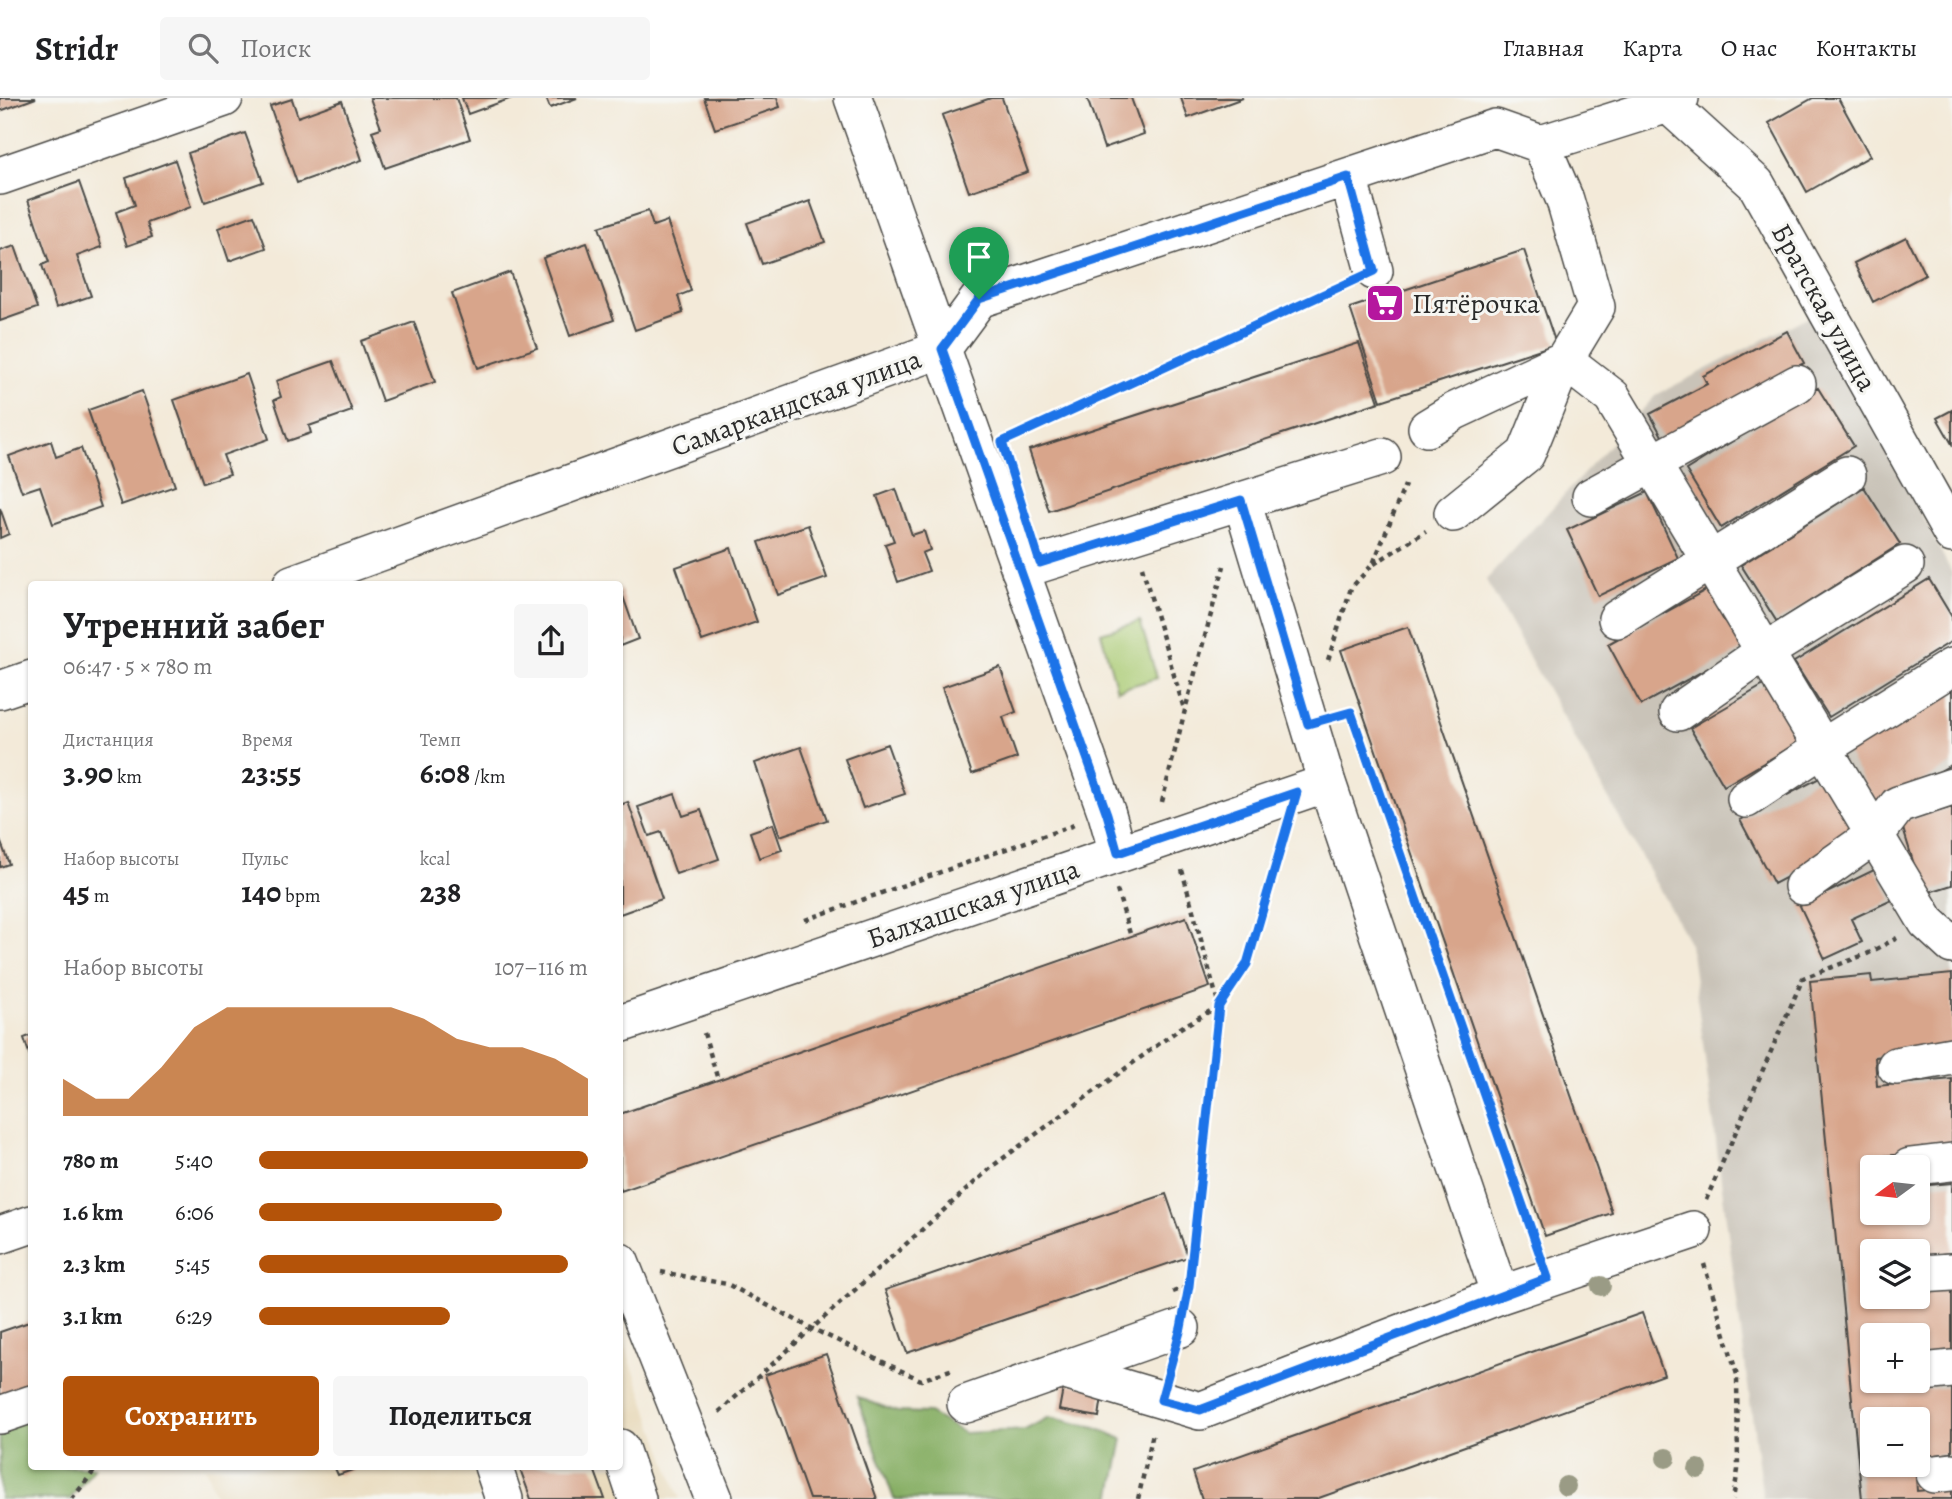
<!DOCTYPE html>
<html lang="ru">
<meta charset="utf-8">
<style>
:root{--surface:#fff;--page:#f6f6f6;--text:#202124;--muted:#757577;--line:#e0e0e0;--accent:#b45309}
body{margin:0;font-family:Alegreya,serif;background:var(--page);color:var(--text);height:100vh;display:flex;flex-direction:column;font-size:26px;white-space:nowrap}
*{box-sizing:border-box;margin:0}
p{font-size:23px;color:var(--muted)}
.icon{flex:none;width:38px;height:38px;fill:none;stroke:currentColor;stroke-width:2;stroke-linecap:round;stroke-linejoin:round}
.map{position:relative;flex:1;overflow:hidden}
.sheet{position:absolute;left:28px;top:483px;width:595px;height:889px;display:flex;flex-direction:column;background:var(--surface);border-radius:7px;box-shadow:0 2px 5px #0004}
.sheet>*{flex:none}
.needle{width:46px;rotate:255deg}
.controls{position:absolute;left:1860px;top:1057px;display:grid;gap:14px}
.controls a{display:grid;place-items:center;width:70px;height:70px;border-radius:7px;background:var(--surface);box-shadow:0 2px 5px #0004;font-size:35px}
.pin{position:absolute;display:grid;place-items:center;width:60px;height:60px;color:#fff;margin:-72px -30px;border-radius:50% 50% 50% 0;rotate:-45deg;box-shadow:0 0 7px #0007}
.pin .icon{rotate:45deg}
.round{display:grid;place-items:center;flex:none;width:74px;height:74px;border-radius:7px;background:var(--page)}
.overview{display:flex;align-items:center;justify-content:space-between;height:119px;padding:0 35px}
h1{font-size:38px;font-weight:600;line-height:52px}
.stats{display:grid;grid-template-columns:repeat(3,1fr);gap:10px;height:119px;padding:7px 35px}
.stats div{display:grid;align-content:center}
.stats b{font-size:30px;font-weight:600}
.stats small{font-size:19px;font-weight:400}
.stats p{font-size:19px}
.chart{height:196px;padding:14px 35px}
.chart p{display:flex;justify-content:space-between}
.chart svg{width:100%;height:126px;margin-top:7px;fill:var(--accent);opacity:.7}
.action{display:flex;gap:14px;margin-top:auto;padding:14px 35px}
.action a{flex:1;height:80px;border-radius:7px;background:var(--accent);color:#fff;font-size:28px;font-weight:600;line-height:80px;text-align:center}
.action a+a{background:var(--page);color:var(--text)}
ul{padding:0 35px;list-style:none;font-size:23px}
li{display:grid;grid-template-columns:112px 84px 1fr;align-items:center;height:52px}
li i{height:18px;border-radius:9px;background:var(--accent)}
header{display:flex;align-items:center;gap:42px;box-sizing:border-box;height:98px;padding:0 35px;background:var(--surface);border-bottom:2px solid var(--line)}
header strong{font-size:33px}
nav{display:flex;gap:38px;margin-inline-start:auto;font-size:24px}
.search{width:490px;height:63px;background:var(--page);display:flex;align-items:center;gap:18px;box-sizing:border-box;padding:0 24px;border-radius:7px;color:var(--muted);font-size:26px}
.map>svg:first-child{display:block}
</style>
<header>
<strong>Stridr</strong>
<div class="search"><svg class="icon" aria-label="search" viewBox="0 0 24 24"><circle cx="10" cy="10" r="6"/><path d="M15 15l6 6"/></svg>Поиск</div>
<nav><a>Главная</a><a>Карта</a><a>О нас</a><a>Контакты</a></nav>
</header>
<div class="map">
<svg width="1952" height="1401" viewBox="0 0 1952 1401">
<rect width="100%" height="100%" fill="#f6f6f2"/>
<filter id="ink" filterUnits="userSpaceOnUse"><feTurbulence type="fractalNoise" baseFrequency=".0143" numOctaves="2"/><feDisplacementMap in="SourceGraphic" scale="14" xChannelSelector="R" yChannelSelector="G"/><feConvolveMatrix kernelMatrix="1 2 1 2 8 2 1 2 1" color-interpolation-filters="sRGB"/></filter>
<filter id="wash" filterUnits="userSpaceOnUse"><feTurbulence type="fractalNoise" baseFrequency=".00686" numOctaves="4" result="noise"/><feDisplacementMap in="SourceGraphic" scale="28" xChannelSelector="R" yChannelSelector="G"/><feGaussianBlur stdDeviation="1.57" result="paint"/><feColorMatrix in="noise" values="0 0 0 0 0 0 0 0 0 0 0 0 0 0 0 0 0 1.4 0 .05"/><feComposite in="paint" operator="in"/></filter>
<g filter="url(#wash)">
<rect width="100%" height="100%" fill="#f3ead9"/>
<path fill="#e8d9ba" d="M 620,1234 L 680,1401 L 217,1401 L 205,1369 L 620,1368 Z"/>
<path fill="#c9c3b8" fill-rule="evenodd" d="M 1817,214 L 1952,475 L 1952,1401 L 1763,1401 L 1690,846 L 1486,482 L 1656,297 ZM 1872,1069 L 1918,1069 L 1918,1115 L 1872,1115 ZM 1872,1153 L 1918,1153 L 1918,1199 L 1872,1199 ZM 1872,1237 L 1918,1237 L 1918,1283 L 1872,1283 ZM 1872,1321 L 1918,1321 L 1918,1367 L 1872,1367 Z"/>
<path fill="#aacb73" stroke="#6a7b4f" stroke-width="2" d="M 1140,523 L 1157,580 L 1117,592 L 1101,535 Z"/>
<path fill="#87af65" stroke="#596d48" stroke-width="2" d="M 857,1299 L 898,1314 L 929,1315 L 964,1335 L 1025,1332 L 1049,1319 L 1096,1330 L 1123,1341 L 1111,1401 L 894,1401 Z
M 31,1313 L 32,1368 L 95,1369 L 70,1401 L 0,1401 L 0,1324 Z"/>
<g id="blocks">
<path fill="#d8a58b" d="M 0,0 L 36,0 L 0,13 Z
M 370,0 L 456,0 L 470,41 L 385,70 L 372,33 L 381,30 Z
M 462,0 L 512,0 L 468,16 Z
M 546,0 L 577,0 L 550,10 Z
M 704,0 L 777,0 L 780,9 L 715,31 Z
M 991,0 L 1002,0 L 1028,74 L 969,94 L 942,17 Z
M 1087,0 L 1131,0 L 1144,36 L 1104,50 Z
M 1181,0 L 1243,0 L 1188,20 Z
M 1813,0 L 1838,0 L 1870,58 L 1807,94 L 1769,25 Z
M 292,1 L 298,19 L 342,3 L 362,62 L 297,85 L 270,8 Z
M 245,35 L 263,84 L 205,104 L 188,55 Z
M 175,62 L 191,109 L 147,125 L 152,139 L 127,148 L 116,114 L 135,107 L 126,80 Z
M 79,84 L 102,149 L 77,158 L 91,198 L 56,210 L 42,167 L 49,164 L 28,102 Z
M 810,103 L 825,144 L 762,166 L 747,125 Z
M 648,113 L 653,128 L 667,123 L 691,193 L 678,198 L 683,215 L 635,232 L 599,129 Z
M 254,117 L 266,150 L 229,163 L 218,130 Z
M 1906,139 L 1925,177 L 1873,204 L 1854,165 Z
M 587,145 L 614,222 L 570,238 L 543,160 Z
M 15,148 L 37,210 L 0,223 L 0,153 Z
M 1524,152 L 1556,246 L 1381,303 L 1350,210 Z
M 510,174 L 537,250 L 478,270 L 452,195 Z
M 414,224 L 435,284 L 382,303 L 361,243 Z
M 1787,233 L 1804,265 L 1663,340 L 1650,316 L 1707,286 L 1703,278 Z
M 1359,245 L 1379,304 L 1049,413 L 1029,352 Z
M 333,263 L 352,313 L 309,328 L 311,335 L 288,343 L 274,302 L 281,299 L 276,283 Z
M 247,276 L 269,341 L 223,357 L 230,376 L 203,385 L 174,302 Z
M 1818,290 L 1854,348 L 1721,430 L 1686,372 Z
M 142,293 L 175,388 L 121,407 L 88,312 Z
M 1952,312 L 1952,346 L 1937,320 Z
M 51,343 L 56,359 L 81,350 L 101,409 L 53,426 L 40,388 L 22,394 L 9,358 Z
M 1864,389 L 1900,446 L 1777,524 L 1741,467 Z
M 896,391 L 912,437 L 924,433 L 930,452 L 922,455 L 929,473 L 898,484 L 885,446 L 894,443 L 877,398 Z
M 1647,394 L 1678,460 L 1598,498 L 1567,432 Z
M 0,410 L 9,436 L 0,440 Z
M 808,427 L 827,480 L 778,497 L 759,444 Z
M 731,450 L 757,524 L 702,543 L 676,469 Z
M 1929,481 L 1952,519 L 1952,543 L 1829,619 L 1794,564 Z
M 1713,488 L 1747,549 L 1641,607 L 1608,546 Z
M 620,490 L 638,541 L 620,548 Z
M 1408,529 L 1612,1115 L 1545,1138 L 1341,552 Z
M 1000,569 L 1016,614 L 1003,619 L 1017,660 L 972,676 L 942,589 Z
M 1769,584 L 1803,642 L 1724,688 L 1690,630 Z
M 1952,588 L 1952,666 L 1879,709 L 1845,651 Z
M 887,646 L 905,696 L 863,710 L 845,661 Z
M 801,649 L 827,722 L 780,738 L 755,665 Z
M 1825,677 L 1859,741 L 1774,786 L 1740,722 Z
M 675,696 L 683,718 L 701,712 L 719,761 L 676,776 L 661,734 L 649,738 L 638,709 Z
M 628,704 L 662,801 L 620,816 L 620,707 Z
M 1952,709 L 1952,787 L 1923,796 L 1901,724 Z
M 773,726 L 782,752 L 759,760 L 750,734 Z
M 0,742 L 9,766 L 0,769 Z
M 1876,771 L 1892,802 L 1851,821 L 1862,844 L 1825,861 L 1800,808 Z
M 1186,819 L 1210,889 L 621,1093 L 620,1088 L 620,1016 Z
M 1952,876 L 1952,952 L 1875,959 L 1877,988 L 1952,981 L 1952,1052 L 1884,1058 L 1885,1069 L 1872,1069 L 1872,1115 L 1918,1115 L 1918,1088 L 1952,1085 L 1952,1155 L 1918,1158 L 1918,1153 L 1872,1153 L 1872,1199 L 1918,1199 L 1918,1187 L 1952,1184 L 1952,1254 L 1918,1257 L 1918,1237 L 1872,1237 L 1872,1283 L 1906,1283 L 1907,1293 L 1952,1289 L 1952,1355 L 1918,1359 L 1918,1321 L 1872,1321 L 1872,1367 L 1915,1367 L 1917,1393 L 1952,1390 L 1952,1401 L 1862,1401 L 1810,883 L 1871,877 L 1872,884 Z
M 32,937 L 32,961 L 31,961 L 24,940 Z
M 1166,1096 L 1188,1159 L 907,1255 L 885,1192 Z
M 1642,1215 L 1664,1277 L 1316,1401 L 1202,1401 L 1193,1374 Z
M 32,1223 L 32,1298 L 0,1309 L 0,1234 Z
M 826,1256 L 877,1401 L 809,1401 L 765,1277 Z
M 1064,1285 L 1103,1292 L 1099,1319 L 1059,1312 Z
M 334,1368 L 361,1368 L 361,1369 L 338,1377 Z
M 519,1368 L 593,1368 L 605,1401 L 531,1401 Z"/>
</g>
</g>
<g filter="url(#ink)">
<use href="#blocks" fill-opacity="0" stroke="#494845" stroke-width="2"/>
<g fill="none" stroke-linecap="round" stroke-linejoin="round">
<defs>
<path id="minor" d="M 853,0 L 1107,716 L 1118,755
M 1668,6 L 1756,86 L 1952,436
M 0,78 L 224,0
M 1348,79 L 1374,173
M 1427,330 L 1455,313 L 1564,262 L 1596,209 L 1565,102 L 1541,46
M 1591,399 L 1797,286
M 1242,403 L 1327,685 L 1500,1197
M 1453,415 L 1526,356 L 1564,262 L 1612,299 L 1927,824 L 1952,847
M 1020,472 L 1382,359
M 292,486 L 942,251 L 979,201 L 1495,30 L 1541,46 L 1668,6 L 1680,0
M 1617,521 L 1847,377
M 0,592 L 32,581
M 1678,614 L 1766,553 L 1905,467
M 1746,701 L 1824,649 L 1952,569
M 1803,788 L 1876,736 L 1898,707 L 1952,689
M 620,926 L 1327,685
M 1896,968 L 1952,958
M 1910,1069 L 1952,1064
M 0,1137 L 32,1126
M 620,1164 L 714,1401
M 1921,1176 L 1952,1174
M 1062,1272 L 1200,1313 L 1500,1197 L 1693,1132
M 1923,1274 L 1952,1271
M 966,1306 L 1181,1230
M 0,1317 L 32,1306
M 620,1350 L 637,1401
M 493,1368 L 504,1401
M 1935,1376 L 1952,1374"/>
</defs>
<use href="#minor" stroke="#494845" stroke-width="40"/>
<path stroke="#494845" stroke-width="4.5" stroke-dasharray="5 5" stroke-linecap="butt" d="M 1009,340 L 1342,188
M 1374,466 L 1426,433
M 1142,469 L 1184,611
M 1328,562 L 1351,490 L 1373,466 L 1405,387
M 1343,616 L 1351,614 L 1537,1150
M 1162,704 L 1185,612 L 1224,468
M 1182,772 L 1219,908 L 1187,1197
M 1117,792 L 1131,839
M 805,822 L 1074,727
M 704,935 L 718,982
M 1706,1102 L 1803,880 L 1867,856 L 1897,840
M 1704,1166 L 1737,1277 L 1738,1372 L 1733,1401
M 661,1174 L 727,1186 L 813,1231 L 921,1282 L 953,1271
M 1173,1194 L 1189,1188
M 719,1314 L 994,1067 L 1182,929 L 1219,908 L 1247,866 L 1285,736
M 72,1401 L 98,1368
M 1138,1401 L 1153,1335"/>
<use href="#minor" stroke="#fff" stroke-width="37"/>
</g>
<g fill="#9a9b85">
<circle cx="1601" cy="1188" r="10"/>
<circle cx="1666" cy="1360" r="10"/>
<circle cx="1698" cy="1371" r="10"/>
<circle cx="1566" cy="1388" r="10"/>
</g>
</g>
<g fill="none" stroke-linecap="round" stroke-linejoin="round" filter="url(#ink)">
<defs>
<path id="route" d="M 1348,79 L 1374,173 L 1002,344 L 1040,465 L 1241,402 L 1308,626 L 1351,614 L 1548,1180 L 1200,1312 L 1161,1302 L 1181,1230 L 1189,1188 L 1219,908 L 1247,866 L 1297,694 L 1118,755 L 1107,716 L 942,251 L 979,201 Z"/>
</defs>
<use href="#route" stroke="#fff" stroke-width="14"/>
<use href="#route" stroke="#1a73e8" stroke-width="9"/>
</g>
<defs>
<symbol id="supermarket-square" viewBox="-11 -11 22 22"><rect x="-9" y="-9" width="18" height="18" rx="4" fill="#b5179e" stroke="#f6f6f2"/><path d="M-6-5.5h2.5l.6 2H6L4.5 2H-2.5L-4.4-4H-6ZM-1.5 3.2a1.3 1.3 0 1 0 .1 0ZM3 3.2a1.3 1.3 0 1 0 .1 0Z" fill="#fff"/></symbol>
</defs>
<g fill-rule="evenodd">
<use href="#supermarket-square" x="1363" y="183" width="44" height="44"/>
</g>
<g text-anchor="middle" stroke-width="6" stroke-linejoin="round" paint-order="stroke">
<g font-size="28" fill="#2b2b2b" stroke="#f6f6f2" text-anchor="start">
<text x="1412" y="215">Пятёрочка</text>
</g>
<g font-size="28" fill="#2b2b2b" stroke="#f6f6f2">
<text transform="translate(1825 209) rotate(61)" y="10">Братская улица</text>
<text transform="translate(796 304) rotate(-20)" y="10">Самаркандская улица</text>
<text transform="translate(973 805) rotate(-19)" y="10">Балхашская улица</text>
</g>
</g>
</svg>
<div class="controls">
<a><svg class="needle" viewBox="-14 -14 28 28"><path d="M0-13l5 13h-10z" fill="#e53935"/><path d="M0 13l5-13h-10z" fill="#757577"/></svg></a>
<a><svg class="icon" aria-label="layers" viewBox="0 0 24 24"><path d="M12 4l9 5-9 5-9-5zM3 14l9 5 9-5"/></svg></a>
<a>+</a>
<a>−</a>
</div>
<div class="pin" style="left:979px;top:201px;background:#1e9e55"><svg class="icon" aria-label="arrive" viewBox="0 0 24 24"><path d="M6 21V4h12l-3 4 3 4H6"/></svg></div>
<section class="sheet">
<div class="overview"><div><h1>Утренний забег</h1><p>06:47 · 5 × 780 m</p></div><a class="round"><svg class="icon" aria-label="share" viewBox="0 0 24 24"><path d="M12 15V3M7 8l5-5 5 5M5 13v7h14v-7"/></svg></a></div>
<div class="stats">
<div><p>Дистанция</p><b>3.90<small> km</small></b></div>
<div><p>Время</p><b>23:55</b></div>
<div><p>Темп</p><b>6:08<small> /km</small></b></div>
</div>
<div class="stats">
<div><p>Набор высоты</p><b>45<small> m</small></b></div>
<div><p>Пульс</p><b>140<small> bpm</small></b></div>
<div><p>kcal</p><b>238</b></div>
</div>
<div class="chart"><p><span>Набор высоты</span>107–116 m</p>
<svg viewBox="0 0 160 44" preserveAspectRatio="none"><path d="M0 44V31L10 38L20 38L30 27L40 13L50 6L60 6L70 6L80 6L90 6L100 6L110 10L120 17L130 20L140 20L150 24L160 31V44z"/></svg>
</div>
<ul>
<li><b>780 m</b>5:40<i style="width:100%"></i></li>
<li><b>1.6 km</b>6:06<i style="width:74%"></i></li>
<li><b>2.3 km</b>5:45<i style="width:94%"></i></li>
<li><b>3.1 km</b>6:29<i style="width:58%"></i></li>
</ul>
<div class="action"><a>Сохранить</a><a>Поделиться</a></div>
</section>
</div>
